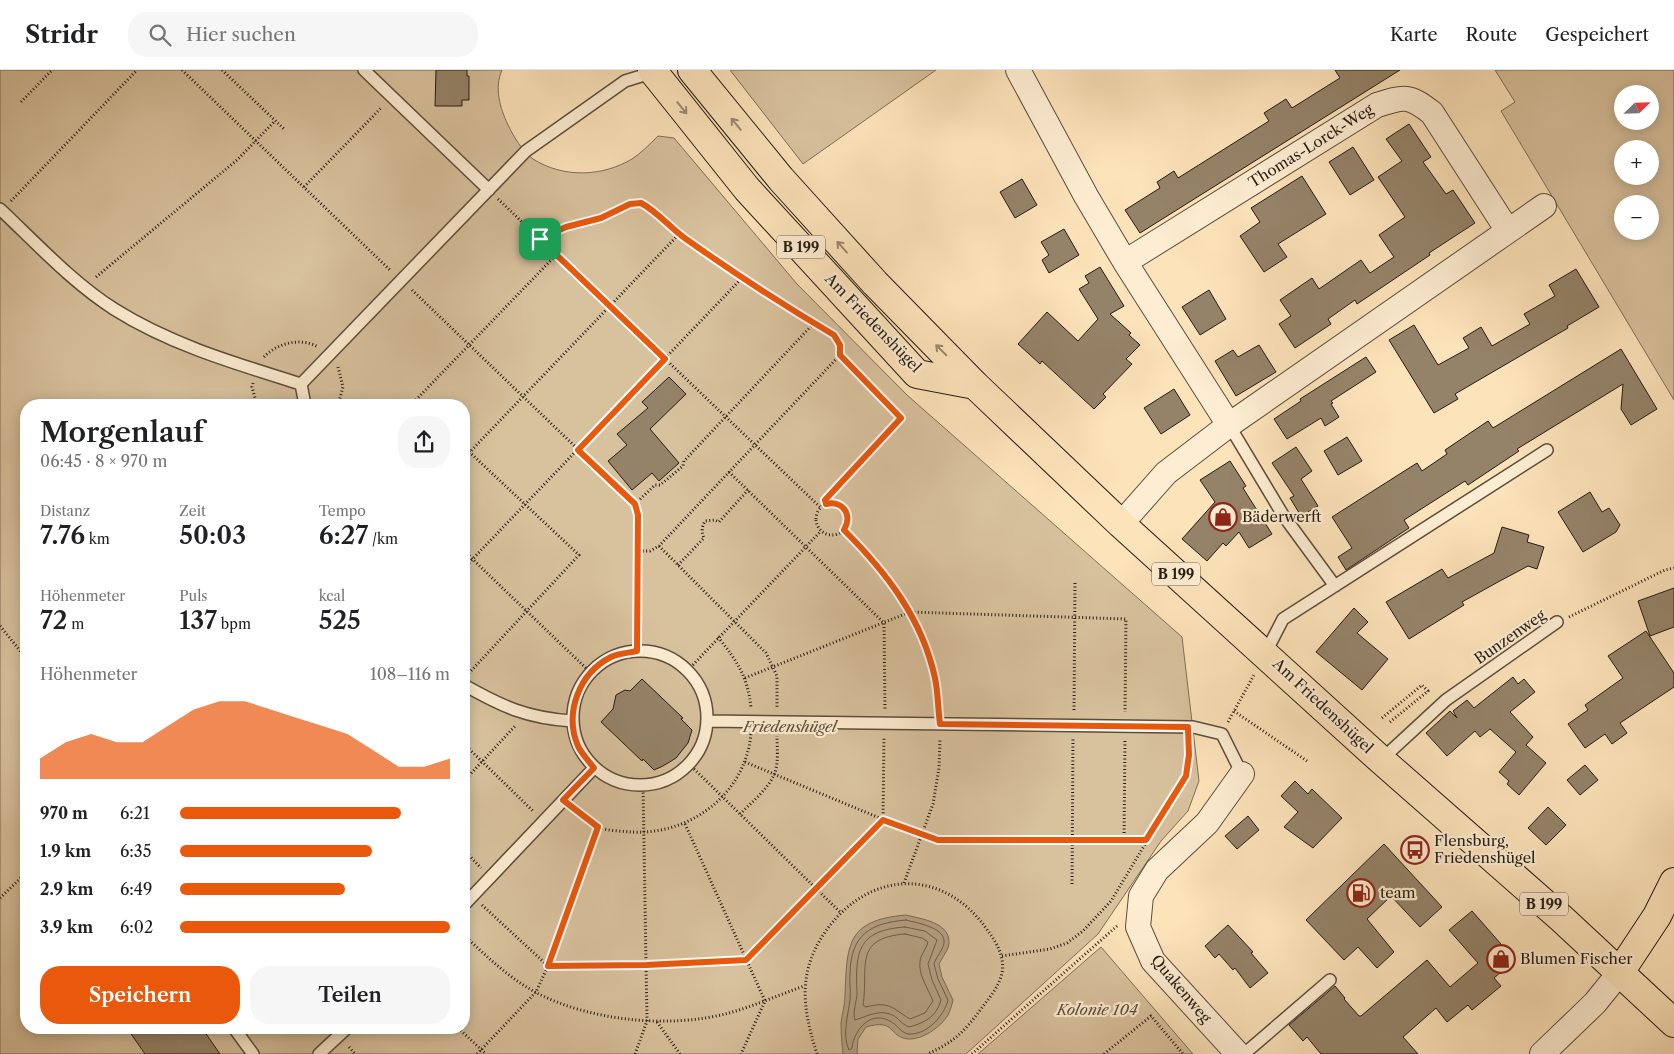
<!DOCTYPE html>
<html lang="de">
<meta charset="utf-8">
<style>
:root{--surface:#fff;--page:#f6f6f6;--text:#202124;--muted:#757577;--line:#e0e0e0;--accent:#ea580c}
body{margin:0;font-family:"Libre Caslon Text",serif;background:var(--page);color:var(--text);height:100vh;display:flex;flex-direction:column;font-size:19px;white-space:nowrap}
*{box-sizing:border-box;margin:0}
p{font-size:16px;color:var(--muted)}
.icon{flex:none;width:28px;height:28px;fill:none;stroke:currentColor;stroke-width:2;stroke-linecap:round;stroke-linejoin:round}
.map{position:relative;flex:1;overflow:hidden}
.sheet{position:absolute;left:20px;top:329px;width:450px;height:635px;display:flex;flex-direction:column;background:var(--surface);border-radius:20px;box-shadow:0 2px 12px #0003}
.sheet>*{flex:none}
.needle{width:32px;rotate:67deg}
.buttons{position:absolute;left:1614px;top:15px;display:grid;gap:10px}
.buttons a{display:grid;place-items:center;width:45px;height:45px;border-radius:50%;background:var(--surface);box-shadow:0 2px 12px #0003;font-size:25px}
.pin{position:absolute;display:grid;place-items:center;width:42px;height:42px;color:#fff;margin:-21px;border-radius:10px;box-shadow:0 2px 8px #0006}
.round{display:grid;place-items:center;flex:none;width:52px;height:52px;border-radius:20px;background:var(--page)}
.head{display:flex;align-items:center;justify-content:space-between;height:85px;padding:0 20px}
h1{font-size:28px;font-weight:600;line-height:38px}
.metrics{display:grid;grid-template-columns:repeat(3,1fr);gap:8px;height:85px;padding:5px 20px}
.metrics div{display:grid;align-content:center}
.metrics b{font-size:25px;font-weight:600}
.metrics small{font-size:14px;font-weight:400}
.metrics p{font-size:14px}
.chart{height:140px;padding:10px 20px}
.chart p{display:flex;justify-content:space-between}
.chart svg{width:100%;height:90px;margin-top:5px;fill:var(--accent);opacity:.7}
.button{display:flex;gap:10px;margin-top:auto;padding:10px 20px}
.button a{flex:1;height:58px;border-radius:20px;background:var(--accent);color:#fff;font-size:20px;font-weight:600;line-height:58px;text-align:center}
.button a+a{background:var(--page);color:var(--text)}
ul{padding:0 20px;list-style:none;font-size:16px}
li{display:grid;grid-template-columns:80px 60px 1fr;align-items:center;height:38px}
li i{height:12px;border-radius:6px;background:var(--accent)}
header{display:flex;align-items:center;gap:30px;box-sizing:border-box;height:70px;padding:0 25px;background:var(--surface);border-bottom:1px solid var(--line)}
header strong{font-size:24px}
nav{display:flex;gap:28px;margin-inline-start:auto;font-size:18px}
.search{width:350px;height:45px;background:var(--page);display:flex;align-items:center;gap:12px;box-sizing:border-box;padding:0 18px;border-radius:20px;color:var(--muted);font-size:19px}
.map>svg:first-child{display:block}
</style>
<header>
<strong>Stridr</strong>
<div class="search"><svg class="icon" aria-label="search" viewBox="0 0 24 24"><circle cx="10" cy="10" r="6"/><path d="M15 15l6 6"/></svg>Hier suchen</div>
<nav><a>Karte</a><a>Route</a><a>Gespeichert</a></nav>
</header>
<div class="map">
<svg width="1674" height="984" viewBox="0 0 1674 984">
<rect width="100%" height="100%" fill="#fde3ba"/>
<filter id="stains"><feTurbulence type="fractalNoise" baseFrequency=".004" numOctaves="4"/><feColorMatrix values="0 0 0 0 .2 0 0 0 0 .09 0 0 0 0 .02 0 0 0 .5 -.17"/></filter>
<radialGradient id="worn" r=".72"><stop offset=".6" stop-color="#630" stop-opacity="0"/><stop offset="1" stop-color="#630" stop-opacity=".3"/></radialGradient>
<path fill="#d8c19d" stroke="#7e6e58" fill-rule="evenodd" d="M 0,0 L 502,0 C 494,18 500,38 508,55 C 514,67 522,81 533,89 C 563,108 602,107 632,89 C 641,83 650,74 658,66 L 674,68 L 797,214 L 907,325 L 1182,567 L 1199,711 L 1188,741 L 1161,771 L 1098,864 L 966,984 L 0,984 ZM 26,335 L 464,335 L 464,958 L 26,958 Z
M 730,0 L 936,0 L 803,94 Z
M 1495,0 L 1674,0 L 1674,330 L 1501,41 L 1515,32 ZM 1622,24 L 1650,24 L 1650,51 L 1622,51 ZM 1622,79 L 1650,79 L 1650,106 L 1622,106 ZM 1622,134 L 1650,134 L 1650,161 L 1622,161 Z
M 1101,877 L 1193,984 L 978,984 Z"/>
<path fill="#b49f81" stroke="#7b6a55" d="M 906,845 C 921,849 950,852 949,873 C 949,879 942,888 939,894 L 942,907 L 953,930 C 952,935 950,941 948,945 C 941,957 922,970 908,969 C 888,967 896,948 866,957 L 858,969 L 857,984 L 843,984 C 842,974 841,963 841,953 C 842,944 845,935 845,926 C 847,875 846,850 906,845 Z"/>
<g fill="none" stroke-linecap="round" stroke-linejoin="round">
<path stroke="#6c5d4a" stroke-width="1" d="M 906,850 C 916,853 946,857 944,873 C 943,880 936,887 934,894 L 938,909 L 948,930 C 944,946 927,965 909,964 C 901,963 898,956 893,953 C 872,938 854,959 852,978 L 849,980 C 842,966 848,945 850,930 C 851,921 849,912 850,903 C 851,865 870,853 906,850 Z
M 905,857 L 925,861 L 937,870 L 928,894 L 932,910 L 941,930 C 937,946 925,953 909,957 C 904,955 901,952 897,948 C 883,937 868,946 855,950 C 852,942 857,931 857,923 C 855,881 858,860 905,857 Z
M 905,864 L 922,868 L 928,872 C 927,877 923,882 921,887 C 916,902 928,918 933,931 L 925,943 L 910,949 C 892,938 890,931 866,937 L 863,935 C 869,898 852,868 905,864 Z"/>
</g>
<path fill="#958369" stroke="#251b12" d="M 436,0 L 467,0 L 467,6 L 469,6 L 469,30 L 462,30 L 462,36 L 435,36 Z
M 1335,0 L 1400,0 L 1140,163 L 1125,140 L 1160,118 L 1157,112 L 1174,101 L 1178,108 L 1269,51 L 1264,43 L 1286,29 L 1292,38 L 1340,8 Z
M 1409,54 L 1431,87 L 1423,92 L 1446,124 L 1453,120 L 1475,153 L 1429,183 L 1430,185 L 1357,234 L 1355,230 L 1328,249 L 1331,254 L 1295,278 L 1279,254 L 1291,246 L 1280,230 L 1312,208 L 1319,219 L 1361,190 L 1370,203 L 1394,187 L 1379,165 L 1405,147 L 1378,107 L 1402,91 L 1386,69 Z
M 1353,77 L 1374,110 L 1350,125 L 1329,92 Z
M 1302,106 L 1326,144 L 1278,174 L 1287,187 L 1264,202 L 1240,166 L 1260,152 L 1251,138 Z
M 1022,109 L 1037,135 L 1015,148 L 1000,122 Z
M 1064,159 L 1079,185 L 1049,203 L 1042,190 L 1049,185 L 1041,172 Z
M 1100,197 L 1124,236 L 1110,244 L 1131,263 L 1129,265 L 1140,275 L 1126,289 L 1132,294 L 1103,324 L 1106,327 L 1094,339 L 1042,291 L 1040,294 L 1018,274 L 1047,242 L 1078,271 L 1098,249 L 1079,219 L 1089,213 L 1085,206 Z
M 1576,199 L 1599,237 L 1567,256 L 1568,258 L 1455,324 L 1458,329 L 1434,343 L 1389,270 L 1414,255 L 1438,295 L 1469,278 L 1463,268 L 1481,257 L 1492,276 L 1530,254 L 1524,244 L 1555,226 L 1549,215 Z
M 1209,220 L 1226,249 L 1200,265 L 1182,237 Z
M 1259,275 L 1276,302 L 1236,326 L 1215,291 L 1233,280 L 1238,287 Z
M 1621,279 L 1657,339 L 1631,355 L 1621,339 L 1623,314 L 1517,379 L 1519,381 L 1468,415 L 1465,411 L 1404,450 L 1409,458 L 1346,500 L 1338,487 L 1352,478 L 1332,447 L 1417,393 L 1422,401 L 1447,384 L 1445,380 L 1488,351 L 1493,358 Z
M 1366,287 L 1376,302 L 1331,331 L 1333,333 L 1331,334 L 1339,347 L 1325,356 L 1321,348 L 1287,369 L 1274,349 L 1301,331 L 1300,329 Z
M 669,307 L 686,324 L 650,359 L 679,393 L 659,411 L 652,403 L 632,420 L 608,391 L 627,375 L 617,364 L 648,338 L 642,332 Z
M 1174,319 L 1190,345 L 1161,364 L 1144,338 Z
M 1347,367 L 1362,391 L 1338,405 L 1324,381 Z
M 1296,377 L 1312,401 L 1301,409 L 1318,436 L 1301,446 L 1290,428 L 1294,426 L 1272,393 Z
M 1230,391 L 1246,416 L 1243,418 L 1272,464 L 1249,478 L 1239,462 L 1226,476 L 1223,473 L 1207,491 L 1182,469 L 1215,432 L 1200,410 Z
M 1590,422 L 1602,442 L 1609,438 L 1620,455 L 1616,462 L 1583,482 L 1558,442 Z
M 1502,457 L 1529,465 L 1527,472 L 1544,477 L 1537,499 L 1528,496 L 1498,512 L 1462,532 L 1464,535 L 1409,569 L 1386,532 L 1442,499 L 1448,508 L 1494,483 Z
M 1674,518 L 1674,557 L 1650,566 L 1638,531 Z
M 1354,538 L 1368,552 L 1357,563 L 1388,589 L 1362,620 L 1316,582 Z
M 1646,561 L 1674,603 L 1674,617 L 1620,653 L 1627,663 L 1612,674 L 1605,664 L 1585,678 L 1568,654 L 1588,640 L 1585,635 L 1623,608 L 1608,586 Z
M 1513,607 L 1518,614 L 1524,609 L 1535,622 L 1510,642 L 1533,667 L 1526,675 L 1546,693 L 1519,725 L 1507,714 L 1509,711 L 1499,702 L 1516,682 L 1490,659 L 1480,667 L 1475,661 L 1447,686 L 1426,663 L 1450,641 L 1457,648 L 1453,641 L 1467,630 L 1474,638 Z
M 642,609 L 683,648 L 681,649 L 692,660 L 688,673 L 676,688 L 663,696 L 654,700 L 643,689 L 642,691 L 601,652 L 613,639 L 616,625 L 625,620 L 630,621 Z
M 1585,695 L 1598,710 L 1580,725 L 1567,710 Z
M 1295,711 L 1308,724 L 1312,719 L 1342,748 L 1313,778 L 1284,757 L 1298,742 L 1281,726 Z
M 1548,737 L 1566,755 L 1546,775 L 1528,758 Z
M 1248,746 L 1259,760 L 1237,779 L 1225,766 Z
M 1384,774 L 1442,837 L 1420,857 L 1391,826 L 1367,849 L 1394,882 L 1377,898 L 1358,877 L 1344,890 L 1306,850 Z
M 1472,841 L 1515,890 L 1494,908 L 1501,916 L 1472,940 L 1468,935 L 1447,952 L 1436,938 L 1403,967 L 1418,984 L 1321,984 L 1307,967 L 1303,971 L 1289,955 L 1335,916 L 1345,928 L 1344,929 L 1359,946 L 1361,946 L 1427,890 L 1450,917 L 1478,893 L 1449,860 Z
M 1228,855 L 1253,882 L 1251,883 L 1268,903 L 1250,918 L 1235,898 L 1233,900 L 1219,884 L 1215,888 L 1205,876 Z
M 127,958 L 202,958 L 220,984 L 145,984 Z"/>
<g fill="none" stroke-linecap="round" stroke-linejoin="round">
<defs>
<path id="lane" d="M 364,0 L 489,120
M 0,139 C 36,173 72,212 114,239 C 171,275 237,294 301,314 L 526,81 L 625,11 L 654,2
M 301,314 L 305,335
M 1229,355 L 1283,445 L 1335,516
M573 648a67 67 0 1 1 134 0a67 67 0 1 1-134 0Z
M 1265,584 L 1283,549 L 1547,380
M 464,615 C 503,637 527,648 572,651
M 709,651 L 1193,657 L 1222,664 L 1242,704
M 1381,690 L 1446,630 L 1557,552
M 464,835 L 594,698
M 234,958 L 253,984
M 319,984 L 347,958
M 1244,984 L 1330,910"/>
<path id="street" d="M 1018,0 L 1086,126 L 1125,192 L 1229,355
M 1125,192 L 1377,35 C 1405,26 1409,25 1432,43 L 1508,161
M 1121,454 L 1166,403 L 1229,355 L 1544,136
M 1238,984 L 1153,891 L 1138,857 L 1141,826 L 1157,800 L 1207,753 L 1242,704
M 1542,984 L 1595,933 L 1620,902"/>
<path id="primary" d="M 652,0 L 747,119 L 917,304 L 975,315
M 692,0 L 781,109 L 875,213 L 975,315 L 1121,454 L 1381,690 L 1561,848 L 1674,953"/>
<path id="highway" d="M 1620,902 L 1657,846 L 1674,812"/>
</defs>
<use href="#lane" stroke="#5b4d3c" stroke-width="14"/>
<use href="#street" stroke="#5b4d3c" stroke-width="26"/>
<use href="#primary" stroke="#251b12" stroke-width="30"/>
<use href="#highway" stroke="#251b12" stroke-width="30"/>
<path stroke="#251b12" stroke-width="3" stroke-dasharray="1 2.5" stroke-linecap="butt" d="M 182,0 L 391,201
M 222,0 L 284,59
M 21,32 L 52,0
M 304,117 L 382,37
M 498,129 L 820,437
M 11,131 L 137,0
M 540,169 L 566,157 L 601,149 L 630,134 L 641,133 L 651,139 L 679,164 L 703,182 L 834,265 L 840,275 L 840,285 L 659,476 L 650,481 L 638,481
M 96,207 L 237,90 L 275,51
M 412,220 L 635,434 L 638,445 L 637,581
M 264,287 C 277,273 301,267 318,277
M 338,297 L 343,317 L 338,335
M 253,313 L 252,317 L 257,335
M 414,331 L 418,335
M 411,335 L 556,185
M 464,377 L 579,485 L 469,603
M 464,388 L 679,164
M 729,402 L 884,553 L 885,639
M816 449a16 16 0 1 1 32 0a16 16 0 1 1-32 0Z
M 635,434 L 655,415 L 660,415 L 683,396 L 684,391 L 814,253
M 825,434 L 825,430 L 901,348 L 840,285
M 844,460 C 900,515 930,561 939,640
M 659,476 L 766,583 L 777,606 L 777,637
M 464,481 L 590,602
M 678,495 L 704,468 C 701,461 702,457 705,451 L 715,450 L 719,452 L 748,420
M 464,498 L 742,208
M 1569,547 L 1665,500 L 1674,498
M 0,556 L 26,588
M 718,567 C 737,591 748,607 751,638
M 688,600 L 821,461
M 745,608 L 910,542 L 1126,549 L 1125,642
M 1074,640 L 1075,511
M 1234,641 L 1307,691
M 1382,648 L 1422,615 L 1428,621 L 1390,652
M 1228,652 L 1254,605
M 464,674 L 533,741
M 745,692 L 923,766 L 938,770 L 1147,770
M 689,694 L 840,842
M 464,711 L 516,655
M 573,739 C 581,745 589,753 598,757 C 607,761 621,761 632,762 C 690,765 745,725 751,664
M 740,744 C 751,733 767,720 774,705 C 779,694 777,678 777,666
M 685,754 L 765,931 L 741,984
M 1124,770 L 1125,671
M 464,780 L 481,798
M 904,813 L 933,734 L 939,698 L 940,669
M 1072,814 L 1073,669
M 0,828 L 26,803
M 482,835 L 548,896 L 646,895 L 747,889 L 883,749 L 884,667
M 464,865 C 486,886 508,907 535,922 C 589,951 670,959 729,943 C 754,936 779,925 804,916
M 1002,886 L 1050,879 L 1067,873 L 1083,861 L 1111,831 L 1186,706 L 1188,670
M 657,952 L 680,984
M 458,958 L 486,984
M 349,977 L 355,984
M 477,984 L 536,922 L 548,896 L 598,757
M 635,984 L 647,951 L 643,716
M 817,984 C 802,937 797,900 828,858 C 873,798 946,799 988,861 C 997,873 1005,888 1002,903 C 999,917 989,928 981,939 C 964,962 953,973 927,984
M 972,984 L 1117,856
M 1104,984 L 1151,946 L 1183,984"/>
<use href="#lane" stroke="#feedd2" stroke-width="11"/>
<use href="#street" stroke="#feedd2" stroke-width="24"/>
<use href="#primary" stroke="#fde3ba" stroke-width="28"/>
<use href="#highway" stroke="#fde3ba" stroke-width="28"/>
</g>
<defs><path id="oneway-shaft" d="M-6 0H5M1.5-3L5.5 0L1.5 3" fill="none" stroke-width="1.6" stroke-linecap="round" stroke-linejoin="round" transform="scale(1.25)"/></defs>
<g stroke="#9c896e">
<use href="#oneway-shaft" transform="translate(682 38) rotate(51)"/>
<use href="#oneway-shaft" transform="translate(736 54) rotate(-129)"/>
<use href="#oneway-shaft" transform="translate(842 177) rotate(-132)"/>
<use href="#oneway-shaft" transform="translate(941 280) rotate(-135)"/>
</g>
<g fill="none" stroke-linecap="round" stroke-linejoin="round">
<defs>
<path id="route" d="M 641,133 C 658,142 670,158 686,169 C 734,203 783,235 834,265 L 840,275 L 840,285 L 901,348 L 825,430 L 826,434 C 843,430 853,445 844,460 C 886,502 922,548 935,608 C 938,622 938,639 940,654 L 1188,657 L 1189,685 L 1186,706 L 1146,770 L 938,770 L 883,750 L 746,890 L 646,895 L 548,896 L 598,757 L 563,730 L 594,698 C 589,691 581,683 578,676 C 564,643 579,603 611,587 C 619,583 629,583 637,581 L 638,445 L 635,434 L 578,380 L 665,289 L 540,169 L 566,157 L 601,148 L 630,134 Z"/>
</defs>
<use href="#route" stroke="#fff" stroke-width="10"/>
<use href="#route" stroke="#ea580c" stroke-width="6"/>
</g>
<defs>
<symbol id="shop-ring" viewBox="-11 -11 22 22"><circle r="9.5" fill="#feedd2" stroke="#8f2418" stroke-width="1.5"/><path d="M-5-2.5h2.3a2.7 3.5 0 0 1 5.4 0H5L5.5 6h-11ZM-1.5-2.5h3a1.5 2.3 0 0 0-3 0Z" fill="#8f2418"/></symbol>
<symbol id="bus-ring" viewBox="-11 -11 22 22"><circle r="9.5" fill="#feedd2" stroke="#8f2418" stroke-width="1.5"/><path d="M-5-6H5V4H4V6H2V4H-2V6H-4V4H-5ZM-3.5-4V0h7V-4ZM-3.5 1.2v1.5H-2V1.2ZM2 1.2v1.5H3.5V1.2Z" fill="#8f2418"/></symbol>
<symbol id="fuel-ring" viewBox="-11 -11 22 22"><circle r="9.5" fill="#feedd2" stroke="#8f2418" stroke-width="1.5"/><path d="M-5.5-6h7V0h2V4h1.3V-2.5L3-4.5l.8-.8L6-3V5H2.5V1h-1V6h-7ZM-4.2-4.7v3.2H.2V-4.7Z" fill="#8f2418"/></symbol>
</defs>
<g fill-rule="evenodd">
<use href="#shop-ring" x="1207" y="431" width="32" height="32"/>
<use href="#bus-ring" x="1399" y="764" width="32" height="32"/>
<use href="#fuel-ring" x="1345" y="807" width="32" height="32"/>
<use href="#shop-ring" x="1485" y="873" width="32" height="32"/>
</g>
<g text-anchor="middle" stroke-width="4.5" stroke-linejoin="round" paint-order="stroke">
<g fill="#feedd2" stroke="#665a4c" stroke-width="1">
<rect x="777" y="165.5" width="48" height="23" rx="4"/>
<rect x="1152" y="492.5" width="48" height="23" rx="4"/>
<rect x="1520" y="822.5" width="48" height="23" rx="4"/>
</g>
<g font-size="14" font-weight="bold" fill="#251b12">
<text x="801" y="182">B 199</text>
<text x="1176" y="509">B 199</text>
<text x="1544" y="839">B 199</text>
</g>
<g font-size="15" fill="#251b12" stroke="#feedd2">
<text transform="translate(1311 76) rotate(-32)" y="5">Thomas-Lorck-Weg</text>
<text transform="translate(873 253) rotate(46)" y="5">Am Friedenshügel</text>
<text transform="translate(1510 567) rotate(-35)" y="5">Bunzenweg</text>
<text transform="translate(1323 636) rotate(43)" y="5">Am Friedenshügel</text>
<text transform="translate(1181 919) rotate(50)" y="5">Quakenweg</text>
</g>
<g font-size="15" fill="#251b12" stroke="#feedd2" text-anchor="start">
<text x="1242" y="452">Bäderwerft</text>
<text x="1434" y="776">Flensburg,<tspan x="1434" dy="17">Friedenshügel</tspan></text>
<text x="1380" y="828">team</text>
<text x="1520" y="894">Blumen Fischer</text>
</g>
<g font-size="15" font-style="italic" fill="#5b4d3c" stroke="#feedd2">
<text x="790" y="662">Friedenshügel</text>
<text x="1097" y="945">Kolonie 104</text>
</g>
</g>
<rect width="100%" height="100%" filter="url(#stains)"/>
<rect width="100%" height="100%" fill="url(#worn)"/>
</svg>
<div class="buttons">
<a><svg class="needle" viewBox="-14 -14 28 28"><path d="M0-13l5 13h-10z" fill="#e53935"/><path d="M0 13l5-13h-10z" fill="#757577"/></svg></a>
<a>+</a>
<a>−</a>
</div>
<div class="pin" style="left:540px;top:169px;background:#1e9e55"><svg class="icon" aria-label="arrive" viewBox="0 0 24 24"><path d="M6 21V4h12l-3 4 3 4H6"/></svg></div>
<section class="sheet">
<div class="head"><div><h1>Morgenlauf</h1><p>06:45 · 8 × 970 m</p></div><a class="round"><svg class="icon" aria-label="share" viewBox="0 0 24 24"><path d="M12 15V3M7 8l5-5 5 5M5 13v7h14v-7"/></svg></a></div>
<div class="metrics">
<div><p>Distanz</p><b>7.76<small> km</small></b></div>
<div><p>Zeit</p><b>50:03</b></div>
<div><p>Tempo</p><b>6:27<small> /km</small></b></div>
</div>
<div class="metrics">
<div><p>Höhenmeter</p><b>72<small> m</small></b></div>
<div><p>Puls</p><b>137<small> bpm</small></b></div>
<div><p>kcal</p><b>525</b></div>
</div>
<div class="chart"><p><span>Höhenmeter</span>108–116 m</p>
<svg viewBox="0 0 160 44" preserveAspectRatio="none"><path d="M0 44V34L10 26L20 22L30 26L40 26L50 18L60 10L70 6L80 6L90 10L100 14L110 18L120 22L130 30L140 38L150 38L160 34V44z"/></svg>
</div>
<ul>
<li><b>970 m</b>6:21<i style="width:82%"></i></li>
<li><b>1.9 km</b>6:35<i style="width:71%"></i></li>
<li><b>2.9 km</b>6:49<i style="width:61%"></i></li>
<li><b>3.9 km</b>6:02<i style="width:100%"></i></li>
</ul>
<div class="button"><a>Speichern</a><a>Teilen</a></div>
</section>
</div>
